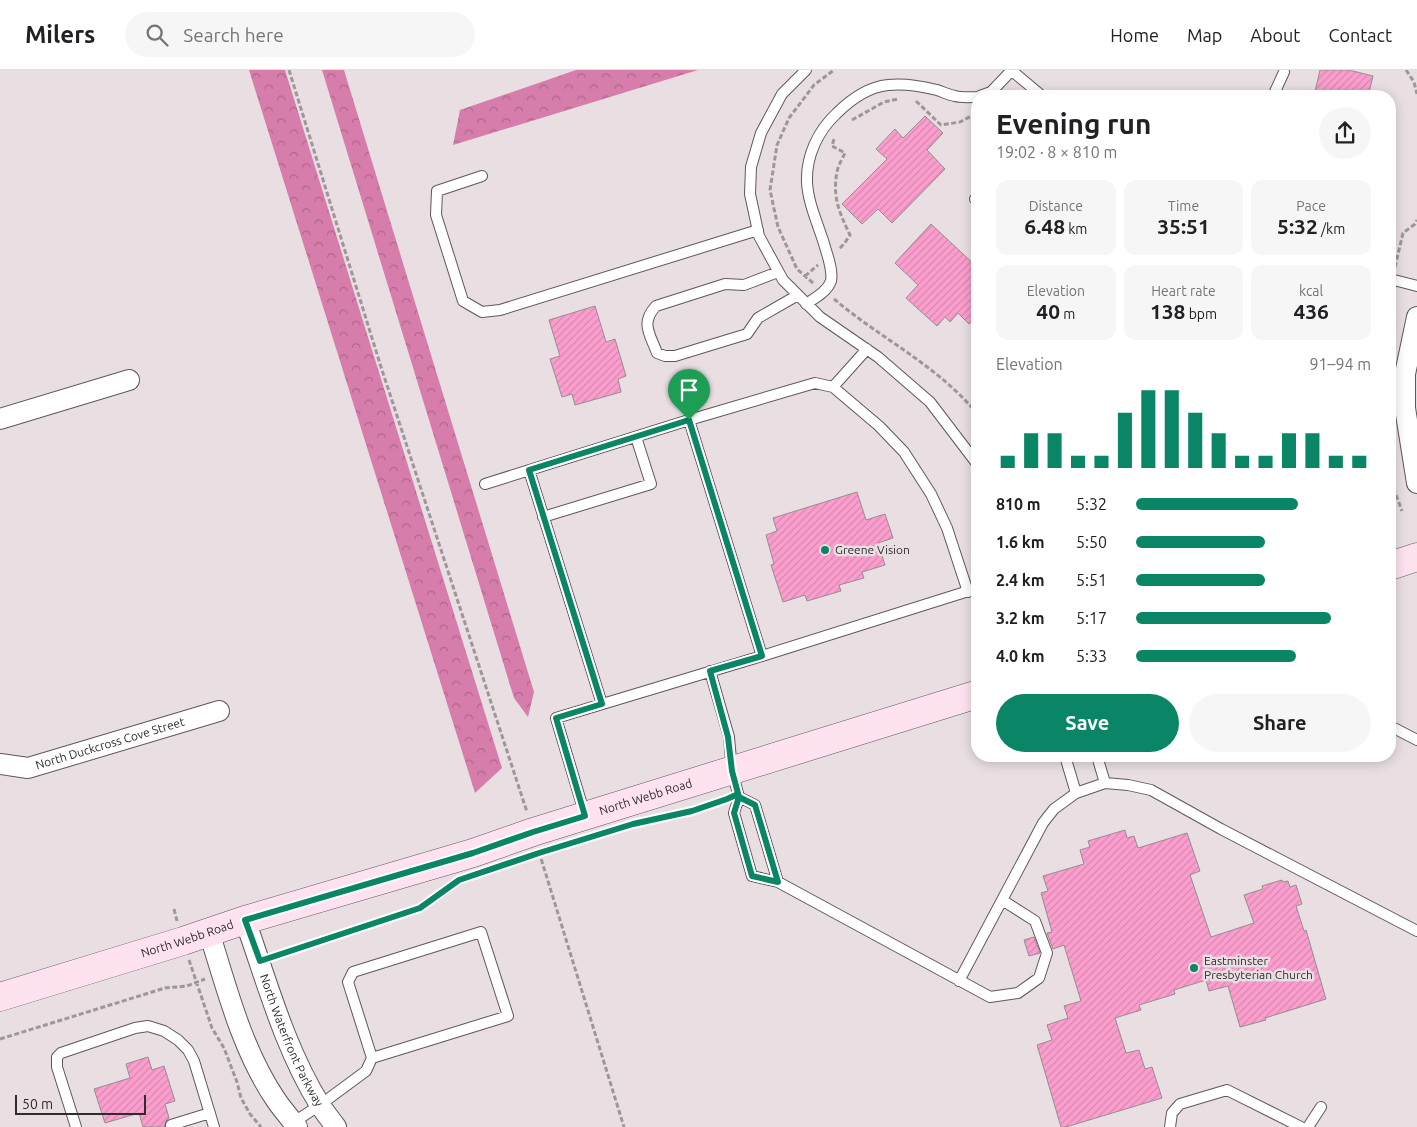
<!DOCTYPE html>
<meta charset="utf-8">
<style>
:root{--surface:#fff;--page:#f6f6f6;--text:#202124;--muted:#757577;--line:#e0e0e0;--accent:#0a8565}
body{margin:0;font-family:Ubuntu,sans-serif;background:var(--page);color:var(--text);height:100vh;display:flex;flex-direction:column;font-size:19px;white-space:nowrap}
*{box-sizing:border-box;margin:0}
p{font-size:16px;color:var(--muted)}
.icon{flex:none;width:28px;height:28px;fill:none;stroke:currentColor;stroke-width:2;stroke-linecap:round;stroke-linejoin:round}
.map{position:relative;flex:1;overflow:hidden}
.sheet{position:absolute;left:971px;top:20px;width:425px;height:672px;display:flex;flex-direction:column;background:var(--surface);border-radius:20px;box-shadow:0 2px 12px #0003}
.sheet>*{flex:none}
.scale{position:absolute;left:15px;bottom:12px;width:131px;box-sizing:border-box;padding-left:5px;border:2px solid #302c2d;border-top:0;font-size:14px;line-height:18px;white-space:nowrap;color:#302c2d;-webkit-text-stroke:4px #e9dfe3;paint-order:stroke}
.pin{position:absolute;display:grid;place-items:center;width:42px;height:42px;color:#fff;margin:-51px -21px;border-radius:50% 50% 50% 0;rotate:-45deg;box-shadow:0 0 5px #0007}
.pin .icon{rotate:45deg}
.round{display:grid;place-items:center;flex:none;width:52px;height:52px;border-radius:26px;background:var(--page)}
.summary{display:flex;align-items:center;justify-content:space-between;height:85px;padding:0 25px}
h1{font-size:28px;font-weight:700;line-height:38px}
.stats{display:grid;grid-template-columns:repeat(3,1fr);gap:8px;height:85px;padding:5px 25px}
.stats div{display:grid;align-content:center;border-radius:12px;background:var(--page);text-align:center}
.stats b{font-size:21px;font-weight:700}
.stats small{font-size:14px;font-weight:400}
.stats p{font-size:14px}
.chart{height:140px;padding:10px 25px}
.chart p{display:flex;justify-content:space-between}
.chart svg{width:100%;height:90px;margin-top:5px;stroke:var(--accent);stroke-width:6}
.primary-button{display:flex;gap:10px;margin-top:auto;padding:10px 25px}
.primary-button a{flex:1;height:58px;border-radius:30px;background:var(--accent);color:#fff;font-size:20px;font-weight:700;line-height:58px;text-align:center}
.primary-button a+a{background:var(--page);color:var(--text)}
ul{padding:0 25px;list-style:none;font-size:16px}
li{display:grid;grid-template-columns:80px 60px 1fr;align-items:center;height:38px}
li i{height:12px;border-radius:6px;background:var(--accent)}
header{display:flex;align-items:center;gap:30px;box-sizing:border-box;height:70px;padding:0 25px;background:var(--surface);border-bottom:1px solid var(--line)}
header strong{font-size:24px}
nav{display:flex;gap:28px;margin-inline-start:auto;font-size:18px}
.search{width:350px;height:45px;background:var(--page);display:flex;align-items:center;gap:12px;box-sizing:border-box;padding:0 18px;border-radius:28px;color:var(--muted);font-size:19px}
.map>svg:first-child{display:block}
</style>
<header>
<strong>Milers</strong>
<div class="search"><svg class="icon" aria-label="search" viewBox="0 0 24 24"><circle cx="10" cy="10" r="6"/><path d="M15 15l6 6"/></svg>Search here</div>
<nav><a>Home</a><a>Map</a><a>About</a><a>Contact</a></nav>
</header>
<div class="map">
<svg width="1417" height="1057" viewBox="0 0 1417 1057">
<defs>
<pattern id="forest-crowns" width="20" height="18" patternUnits="userSpaceOnUse" patternTransform="scale(1.25)"><rect width="20" height="18" fill="#d67dab"/><path d="M2 6a3 3 0 1 1 6 0M12 15a3 3 0 1 1 6 0" fill="none" stroke="#ae678c"/></pattern>
<pattern id="building-hatch" width="6" height="6" patternUnits="userSpaceOnUse" patternTransform="scale(1.25)"><rect width="6" height="6" fill="#fb9ecd"/><path d="M-1 1l2-2M0 6l6-6M5 7l2-2" fill="none" stroke="#d788b0"/></pattern>
</defs>
<rect width="100%" height="100%" fill="#e9dfe3"/>
<path fill="url(#forest-crowns)" d="M 249,0 L 285,0 L 502,698 L 475,723 Z
M 322,0 L 344,0 L 534,622 L 528,647 L 514,628 Z
M 576,0 L 698,0 L 453,75 L 460,40 Z"/>
<path fill="url(#building-hatch)" stroke="#968c91" d="M 1320,0 L 1349,0 L 1373,6 L 1368,26 L 1314,26 Z
M 925,46 L 943,63 L 927,80 L 945,99 L 892,153 L 878,139 L 862,154 L 842,134 L 887,89 L 876,79 L 895,59 L 903,68 Z
M 931,154 L 978,198 L 978,245 L 969,254 L 958,243 L 950,252 L 945,247 L 937,256 L 906,228 L 918,215 L 895,193 Z
M 595,236 L 606,272 L 615,269 L 626,306 L 618,309 L 621,322 L 575,335 L 572,324 L 562,327 L 550,289 L 560,286 L 549,250 Z
M 857,422 L 866,450 L 885,444 L 893,468 L 878,473 L 885,495 L 862,502 L 864,508 L 839,515 L 841,521 L 807,531 L 805,525 L 783,532 L 771,495 L 774,494 L 766,465 L 777,461 L 773,448 Z
M 1125,760 L 1127,768 L 1134,766 L 1138,778 L 1187,763 L 1200,801 L 1190,805 L 1211,867 L 1254,853 L 1244,825 L 1263,819 L 1262,816 L 1282,810 L 1283,812 L 1288,811 L 1290,817 L 1296,815 L 1302,834 L 1296,836 L 1304,861 L 1306,860 L 1326,929 L 1265,948 L 1266,950 L 1240,957 L 1228,916 L 1209,921 L 1206,910 L 1174,920 L 1175,924 L 1139,935 L 1141,940 L 1115,948 L 1126,983 L 1139,980 L 1145,999 L 1152,997 L 1162,1028 L 1066,1057 L 1061,1057 L 1037,975 L 1052,970 L 1047,955 L 1068,948 L 1064,936 L 1081,931 L 1064,875 L 1053,879 L 1047,863 L 1052,862 L 1041,823 L 1048,821 L 1043,806 L 1084,794 L 1080,780 L 1090,777 L 1088,771 Z
M 1034,867 L 1040,883 L 1029,886 L 1024,870 Z
M 148,987 L 152,1000 L 164,996 L 175,1031 L 165,1034 L 169,1048 L 166,1051 L 164,1057 L 143,1057 L 139,1043 L 105,1053 L 94,1019 L 130,1008 L 126,994 Z"/>
<g fill="none" stroke-linecap="round" stroke-linejoin="round">
<defs>
<path id="lane" d="M 806,0 L 782,24 L 761,63 L 751,97 L 750,124 L 759,166 L 783,210 L 820,247 L 878,287 L 930,332 L 978,395
M 1011,0 L 1042,26
M 980,26 L 991,22 L 1012,0
M 1273,26 L 1284,2
M 482,106 L 437,121 L 436,145 L 463,231 L 482,242 L 500,240 L 758,160
M 975,129 L 978,126
M 778,202 L 744,215 L 725,214 L 656,236 C 640,253 650,264 657,283 L 665,286 L 675,286 L 747,264 L 758,248 L 798,225
M 1390,209 L 1417,216
M 806,234 C 815,228 827,222 831,211 C 833,201 828,187 825,177 C 819,156 808,134 807,112 C 806,86 818,61 836,44 C 850,30 868,17 888,15 C 904,13 921,16 937,20 C 943,22 949,25 955,26 C 962,28 970,27 978,27
M 867,279 L 833,317 L 879,356 L 904,382 L 931,424 L 947,458 L 968,522
M 833,317 L 815,313 L 689,350 L 762,586 L 978,518
M 529,400 L 602,634
M 485,414 L 689,350
M 543,447 L 651,414 L 636,367
M 710,601 L 729,667 L 732,701 L 739,727 L 734,743 L 752,806 L 778,812 L 990,927 L 1018,923 L 1039,908 L 1047,883 L 1035,851 L 1002,830
M 1390,656 L 1417,670
M 1065,686 L 1076,723
M 1097,686 L 1105,713
M 739,727 L 755,735 L 778,812
M 585,745 L 556,648 L 762,586
M 959,911 L 1043,753 L 1054,739 L 1076,723 L 1105,713 L 1128,715 L 1151,720 L 1221,759 L 1417,861
M 291,1054 L 320,1035 L 366,1001 L 372,988 L 348,912 L 353,902 L 481,862 L 508,946 L 372,988
M 171,1055 L 210,1043
M 76,1057 L 57,997 L 57,987 L 61,983 L 135,958 L 148,956 L 164,961 L 178,970 L 188,980 L 194,991 L 214,1057
M 1170,1057 L 1172,1043 L 1180,1034 L 1227,1020 L 1301,1057
M 1308,1057 L 1321,1037"/>
<g id="street">
<path d="M 1417,247 L 1405,304 L 1405,338 L 1417,413"/>
<path d="M 0,349 L 129,310"/>
<path id="s1" d="M 0,694 L 28,698 L 219,641"/>
<path id="s2" d="M 245,850 C 267,912 285,979 320,1035 C 325,1043 331,1050 336,1057"/>
<path d="M 209,862 C 227,919 242,980 276,1030 C 282,1039 290,1048 297,1057"/>
</g>
<g id="secondary">
<path d="M 1390,496 L 1417,487"/>
<path id="s3" d="M 0,927 L 183,871 L 245,850 L 473,783 L 533,762 L 978,624"/>
</g>
</defs>
<use href="#lane" stroke="#60575b" stroke-width="12"/>
<use href="#street" stroke="#60575b" stroke-width="22"/>
<use href="#secondary" stroke="#60575b" stroke-width="29"/>
<path stroke="#9e979a" stroke-width="3" stroke-dasharray="5 2.5" stroke-linecap="butt" d="M 289,0 L 381,297 L 527,742
M 1406,0 L 1414,12 L 1417,24
M 916,31 L 941,55 L 960,52 L 977,43 L 978,44
M 852,50 L 884,32 L 898,29
M 834,69 L 832,76 L 845,83 C 842,89 838,96 837,102 C 832,127 840,144 850,165 L 844,174 L 839,179
M 1395,197 L 1403,163 L 1415,154 L 1417,150
M 805,206 L 818,195
M 813,213 L 797,199 L 778,157 L 770,120 L 777,75 L 789,48 L 814,15 L 834,0
M 834,229 C 881,269 939,296 978,345
M 1392,381 L 1390,395 L 1391,411 L 1402,441
M 657,749 L 692,741 L 725,730
M 539,782 L 624,1057
M 174,839 L 177,851
M 276,886 L 420,839 L 456,812
M 189,890 L 212,958 L 224,978 L 237,1012 L 241,1028 L 250,1044 L 261,1057
M 0,969 L 165,918 L 187,916 L 205,909"/>
<use href="#lane" stroke="#fff" stroke-width="10"/>
<use href="#street" stroke="#fff" stroke-width="20"/>
<use href="#secondary" stroke="#fee2f0" stroke-width="28"/>
</g>
<g fill="none" stroke-linecap="round" stroke-linejoin="round">
<defs>
<path id="route" d="M 689,350 L 529,400 L 602,634 L 556,648 L 585,746 L 533,762 L 473,783 L 245,850 L 260,891 L 420,838 L 459,810 L 539,783 L 633,754 L 692,741 L 727,729 L 738,724 L 739,727 L 755,735 L 778,812 L 752,806 L 734,743 L 739,727 L 732,701 L 728,667 L 710,601 L 762,586 L 689,350"/>
</defs>
<use href="#route" stroke="#fff" stroke-width="10"/>
<use href="#route" stroke="#0a8565" stroke-width="6"/>
</g>
<g fill="#0a8565" stroke="#e9dfe3" stroke-width="2">
<circle cx="825" cy="480" r="5"/>
<circle cx="1194" cy="898" r="5"/>
</g>
<g text-anchor="middle" stroke-width="5" stroke-linejoin="round" paint-order="stroke">
<g font-size="12" fill="#302c2d" stroke="#e9dfe3" text-anchor="start">
<text x="835" y="484">Greene Vision</text>
<text x="1204" y="895">Eastminster<tspan x="1204" dy="14">Presbyterian Church</tspan></text>
</g>
<g font-size="12" fill="#302c2d" stroke="#e9dfe3">
<text dy="4" stroke="none"><textPath href="#s1" startOffset="114">North Duckcross Cove Street</textPath></text>
<text dy="4" stroke="none"><textPath href="#s3" startOffset="676">North Webb Road</textPath></text>
<text dy="4" stroke="none"><textPath href="#s3" startOffset="196">North Webb Road</textPath></text>
<text dy="4" stroke="none"><textPath href="#s2" startOffset="129">North Waterfront Parkway</textPath></text>
</g>
</g>
</svg>
<div class="scale">50 m</div>
<div class="pin" style="left:689px;top:350px;background:#1e9e55"><svg class="icon" aria-label="arrive" viewBox="0 0 24 24"><path d="M6 21V4h12l-3 4 3 4H6"/></svg></div>
<section class="sheet">
<div class="summary"><div><h1>Evening run</h1><p>19:02 · 8 × 810 m</p></div><a class="round"><svg class="icon" aria-label="share" viewBox="0 0 24 24"><path d="M12 15V3M7 8l5-5 5 5M5 13v7h14v-7"/></svg></a></div>
<div class="stats">
<div><p>Distance</p><b>6.48<small> km</small></b></div>
<div><p>Time</p><b>35:51</b></div>
<div><p>Pace</p><b>5:32<small> /km</small></b></div>
</div>
<div class="stats">
<div><p>Elevation</p><b>40<small> m</small></b></div>
<div><p>Heart rate</p><b>138<small> bpm</small></b></div>
<div><p>kcal</p><b>436</b></div>
</div>
<div class="chart"><p><span>Elevation</span>91–94 m</p>
<svg viewBox="0 0 160 44" preserveAspectRatio="none"><path d="M5 44V38M15 44V27M25 44V27M35 44V38M45 44V38M55 44V17M65 44V6M75 44V6M85 44V17M95 44V27M105 44V38M115 44V38M125 44V27M135 44V27M145 44V38M155 44V38"/></svg>
</div>
<ul>
<li><b>810 m</b>5:32<i style="width:69%"></i></li>
<li><b>1.6 km</b>5:50<i style="width:55%"></i></li>
<li><b>2.4 km</b>5:51<i style="width:55%"></i></li>
<li><b>3.2 km</b>5:17<i style="width:83%"></i></li>
<li><b>4.0 km</b>5:33<i style="width:68%"></i></li>
</ul>
<div class="primary-button"><a>Save</a><a>Share</a></div>
</section>
</div>
